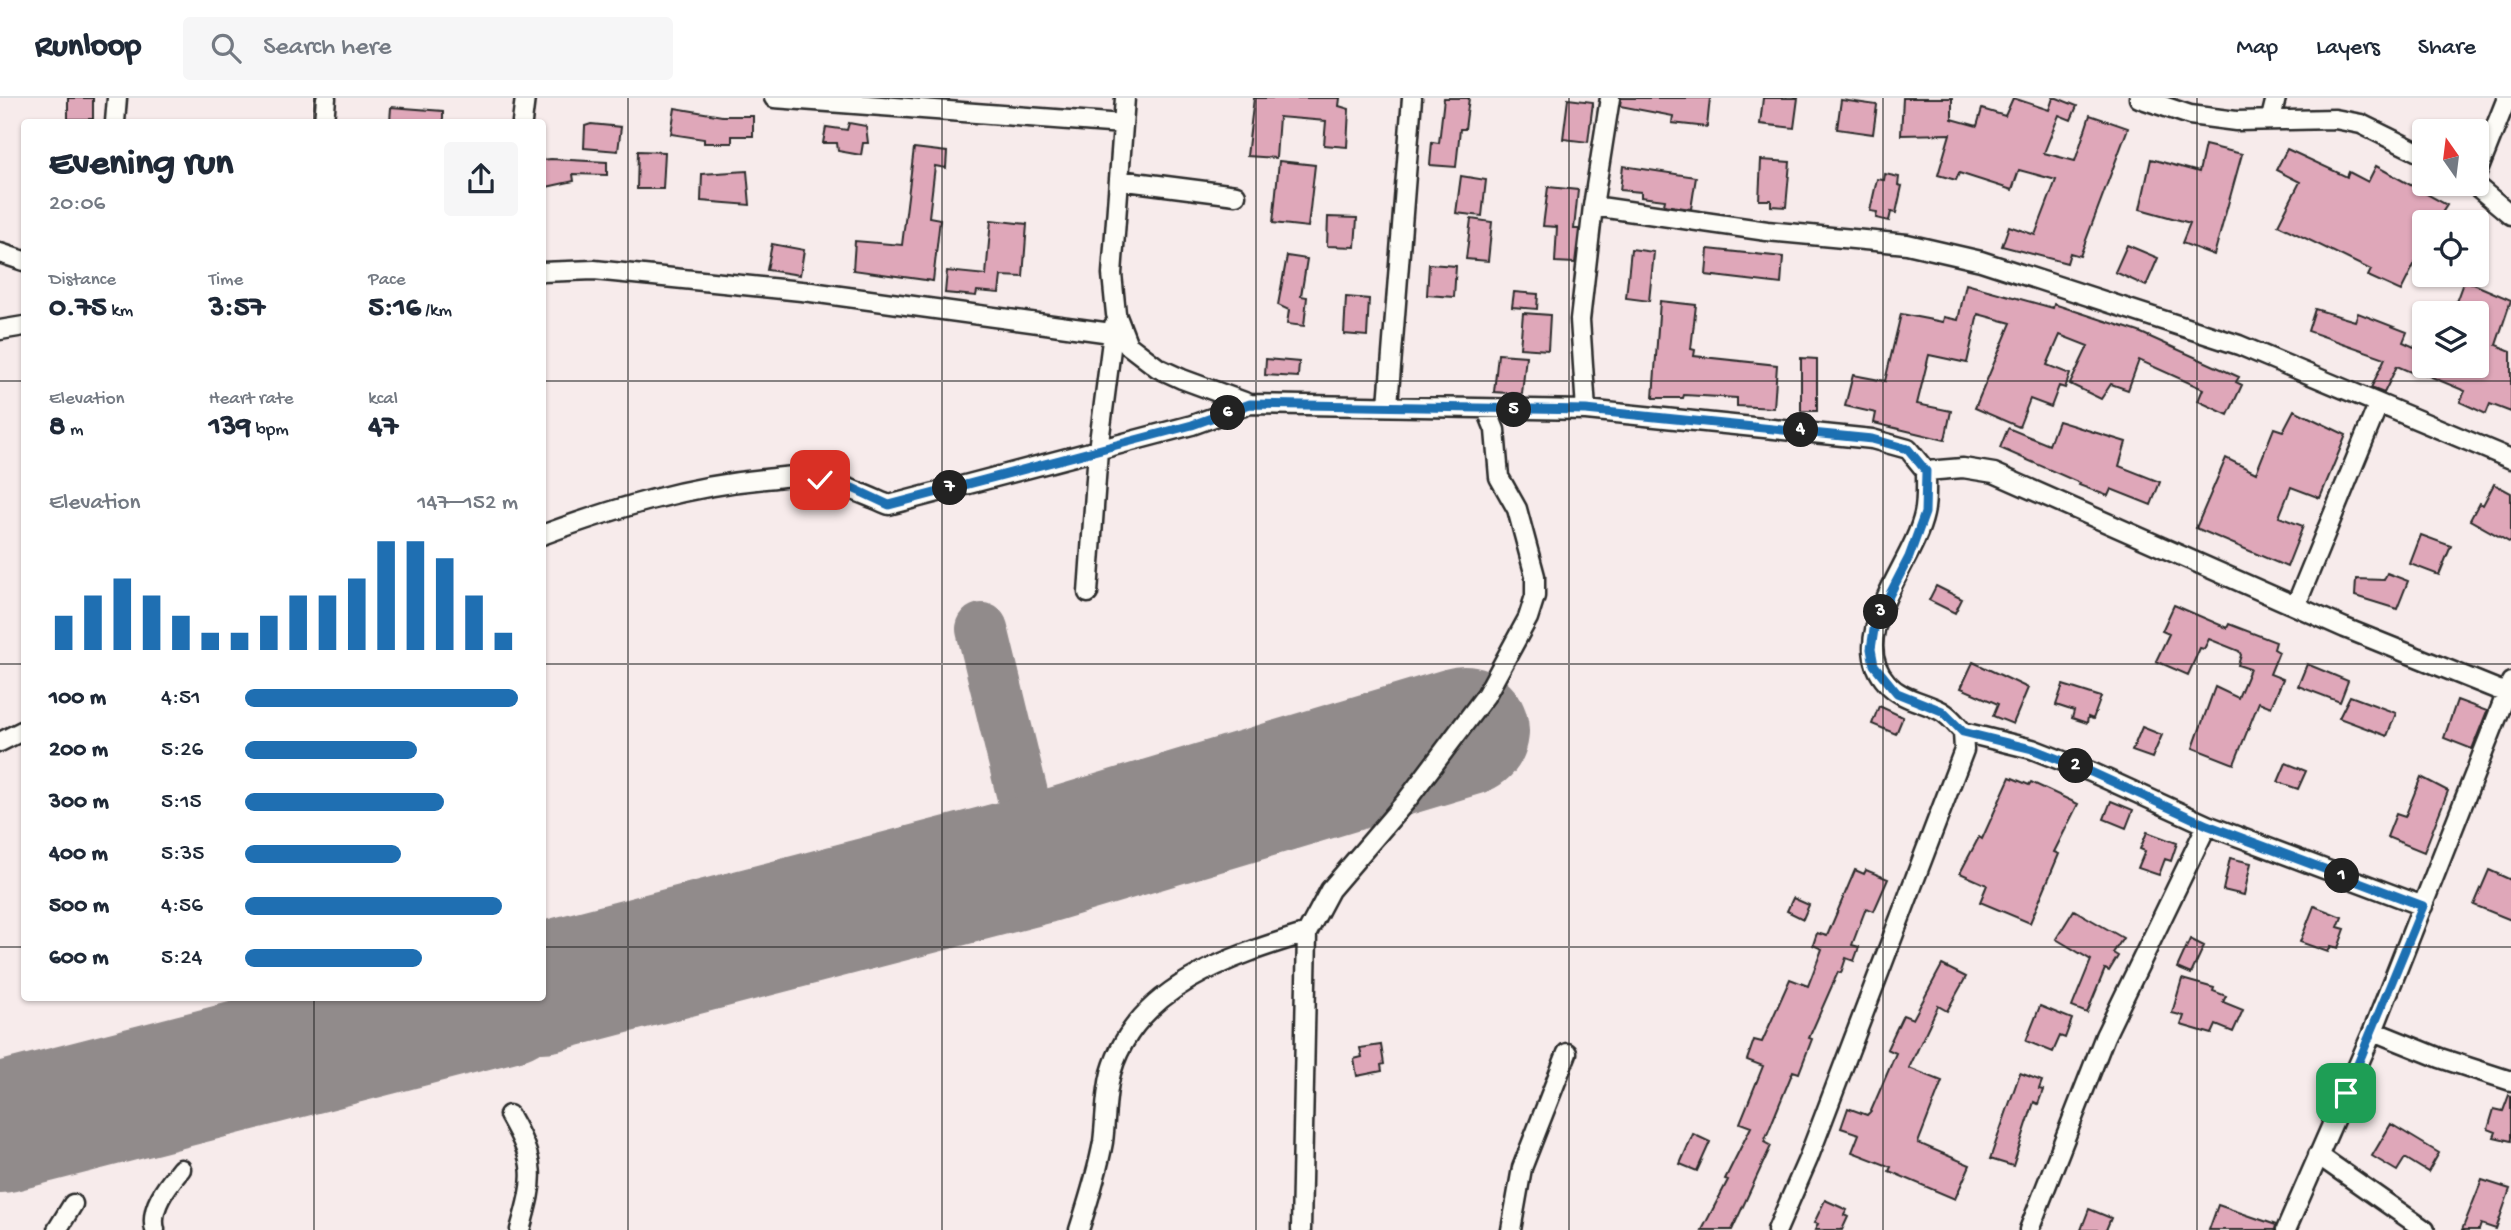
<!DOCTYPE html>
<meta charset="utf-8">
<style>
:root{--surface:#fff;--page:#f6f6f7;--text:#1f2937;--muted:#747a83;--line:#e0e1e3;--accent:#1f6fb2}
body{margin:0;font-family:"Gochi Hand",sans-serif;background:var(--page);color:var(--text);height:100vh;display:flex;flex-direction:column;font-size:26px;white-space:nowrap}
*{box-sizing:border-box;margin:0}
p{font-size:23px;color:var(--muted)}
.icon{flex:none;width:38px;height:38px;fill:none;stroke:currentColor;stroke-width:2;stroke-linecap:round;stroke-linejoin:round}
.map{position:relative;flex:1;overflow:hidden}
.details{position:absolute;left:21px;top:21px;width:525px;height:882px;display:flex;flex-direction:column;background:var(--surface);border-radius:7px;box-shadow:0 2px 5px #0004}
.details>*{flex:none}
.needle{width:46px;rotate:346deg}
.fabs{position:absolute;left:2412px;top:21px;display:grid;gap:14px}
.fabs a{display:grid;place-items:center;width:77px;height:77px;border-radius:7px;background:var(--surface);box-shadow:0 2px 5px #0004;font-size:35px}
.pin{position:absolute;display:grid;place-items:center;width:60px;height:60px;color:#fff;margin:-30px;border-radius:14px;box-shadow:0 4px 10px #0006}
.km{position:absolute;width:35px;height:35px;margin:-18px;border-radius:50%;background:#222;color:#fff;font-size:19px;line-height:35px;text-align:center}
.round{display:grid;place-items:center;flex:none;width:74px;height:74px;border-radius:7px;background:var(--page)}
.summary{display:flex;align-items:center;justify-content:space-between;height:119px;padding:0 28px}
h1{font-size:38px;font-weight:700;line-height:52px}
.figures{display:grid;grid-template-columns:repeat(3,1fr);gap:10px;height:119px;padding:7px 28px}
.figures div{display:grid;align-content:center}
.figures b{font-size:30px;font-weight:700}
.figures small{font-size:19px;font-weight:400}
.figures p{font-size:19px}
.chart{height:196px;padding:14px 28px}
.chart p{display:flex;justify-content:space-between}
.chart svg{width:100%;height:126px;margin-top:7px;stroke:var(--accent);stroke-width:6}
ul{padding:0 28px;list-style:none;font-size:23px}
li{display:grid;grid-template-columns:112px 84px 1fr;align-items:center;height:52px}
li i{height:18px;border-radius:9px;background:var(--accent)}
header{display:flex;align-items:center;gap:42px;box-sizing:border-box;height:98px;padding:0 35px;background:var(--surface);border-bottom:2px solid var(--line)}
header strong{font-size:33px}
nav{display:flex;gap:38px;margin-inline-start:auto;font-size:24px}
.search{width:490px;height:63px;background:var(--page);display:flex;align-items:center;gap:18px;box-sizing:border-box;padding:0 24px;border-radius:7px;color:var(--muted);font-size:26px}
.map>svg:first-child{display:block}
</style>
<header>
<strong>Runloop</strong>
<div class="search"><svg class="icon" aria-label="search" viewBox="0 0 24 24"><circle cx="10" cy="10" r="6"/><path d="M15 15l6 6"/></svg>Search here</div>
<nav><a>Map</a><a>Layers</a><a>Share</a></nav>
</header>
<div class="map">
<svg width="2511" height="1132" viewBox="0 0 2511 1132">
<rect width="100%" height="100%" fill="#f7ebeb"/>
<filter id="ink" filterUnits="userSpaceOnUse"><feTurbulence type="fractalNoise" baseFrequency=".0143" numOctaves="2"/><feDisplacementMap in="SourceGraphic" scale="14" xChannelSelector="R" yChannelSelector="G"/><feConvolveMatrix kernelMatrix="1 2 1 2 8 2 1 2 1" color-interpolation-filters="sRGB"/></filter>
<g filter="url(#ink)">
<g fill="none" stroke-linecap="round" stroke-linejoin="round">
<path stroke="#918b8b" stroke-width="52" d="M 982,531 L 1038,761"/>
<path stroke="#918b8b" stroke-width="130" d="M 542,890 L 1038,761 L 1464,633
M 0,1030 L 505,900"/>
</g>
<path fill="#dfa7b9" stroke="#2b2b2b" stroke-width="2" d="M 68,0 L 93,0 L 93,21 L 68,21 Z
M 1254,0 L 1340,0 L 1339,8 L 1349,11 L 1347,49 L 1324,47 L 1326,23 L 1279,19 L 1276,60 L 1247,58 Z
M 1444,0 L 1469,0 L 1465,31 L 1460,31 L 1456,69 L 1430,67 L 1432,44 L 1439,45 Z
M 1621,0 L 1710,0 L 1707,29 L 1672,25 L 1673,18 L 1620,8 Z
M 1763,0 L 1798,0 L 1794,30 L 1760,26 Z
M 1903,0 L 1952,0 L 1952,21 L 1977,28 L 1982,11 L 2005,18 L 2013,0 L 2049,12 L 2053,0 L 2057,0 L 2077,8 L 2071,22 L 2059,17 L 2044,55 L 2075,63 L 2090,17 L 2128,30 L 2080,158 L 2070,155 L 2067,165 L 2002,148 L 2009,128 L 2035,137 L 2056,82 L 2019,72 L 2012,92 L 1959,75 L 1956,82 L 1938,77 L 1950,36 L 1901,37 Z
M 1568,1 L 1593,4 L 1588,44 L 1563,41 Z
M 1841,2 L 1877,7 L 1873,36 L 1837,31 Z
M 391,9 L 443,13 L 443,24 L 390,24 Z
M 675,10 L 722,18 L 753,18 L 753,38 L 732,38 L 732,45 L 704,45 L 704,41 L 671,36 Z
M 849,25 L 866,28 L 868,45 L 863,45 L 861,57 L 838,53 L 837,45 L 823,45 L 826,29 L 847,32 Z
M 591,26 L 621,29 L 618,53 L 584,50 L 585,28 Z
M 2205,47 L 2242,56 L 2214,157 L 2182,145 L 2190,125 L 2140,111 L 2151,61 L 2199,74 Z
M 914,50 L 947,54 L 946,70 L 935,68 L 929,119 L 940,121 L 933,183 L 853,172 L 855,143 L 902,147 Z
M 2287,51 L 2347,79 L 2349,74 L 2368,84 L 2376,68 L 2447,107 L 2436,124 L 2424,124 L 2424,147 L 2401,193 L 2368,178 L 2371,172 L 2278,127 L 2300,84 L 2276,72 Z
M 638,53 L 665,54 L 663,91 L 637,91 Z
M 551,61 L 607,64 L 607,77 L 573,76 L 574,83 L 542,90 L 542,62 Z
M 1761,62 L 1790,64 L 1786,109 L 1771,108 L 1771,102 L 1759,102 Z
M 1279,63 L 1315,67 L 1308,129 L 1273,125 Z
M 1623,68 L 1696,79 L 1691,111 L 1664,107 L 1665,102 L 1641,99 L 1641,94 L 1620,92 Z
M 747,73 L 750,107 L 701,103 L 702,76 Z
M 1885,76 L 1899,79 L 1898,87 L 1902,88 L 1896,115 L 1891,114 L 1889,123 L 1876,120 L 1877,114 L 1870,113 L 1877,81 L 1884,82 Z
M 1461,78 L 1486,82 L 1482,118 L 1456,115 Z
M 1548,89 L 1578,92 L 1574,131 L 1579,131 L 1575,165 L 1555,164 L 1557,129 L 1543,128 Z
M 1328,119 L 1357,120 L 1355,149 L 1327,148 Z
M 1471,121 L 1492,124 L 1488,163 L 1466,161 Z
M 991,122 L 1027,126 L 1023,179 L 1001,178 L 999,195 L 977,193 L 976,198 L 945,195 L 947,173 L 986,177 Z
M 772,146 L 804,152 L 800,177 L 767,172 Z
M 2127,147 L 2158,160 L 2146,188 L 2115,174 Z
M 1631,151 L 1654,154 L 1649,203 L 1626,200 Z
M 1708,151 L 1783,159 L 1781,186 L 1706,177 Z
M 1287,158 L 1307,161 L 1301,198 L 1307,199 L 1304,228 L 1287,226 L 1289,212 L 1278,207 Z
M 1429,166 L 1456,168 L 1454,199 L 1427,197 Z
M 2464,182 L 2511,202 L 2496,247 L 2511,253 L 2511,314 L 2490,306 L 2486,316 L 2460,304 L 2465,293 L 2415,272 L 2413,275 L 2397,268 L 2384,295 L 2371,290 L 2385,260 L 2308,233 L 2315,211 L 2355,223 L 2358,215 L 2407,234 L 2403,244 L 2423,253 L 2417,268 L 2476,268 L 2476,215 L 2452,215 Z
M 1966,186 L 2053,210 L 2054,206 L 2139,234 L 2239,279 L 2236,284 L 2242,287 L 2228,317 L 2198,303 L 2203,291 L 2139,262 L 2128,292 L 2111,286 L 2101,301 L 2070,286 L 2088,248 L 2060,237 L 2047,267 L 2070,276 L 2065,290 L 2059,288 L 2051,309 L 2030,301 L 2019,329 L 1975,310 L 2011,225 L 1978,216 L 1967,265 L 1929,257 L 1917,306 L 1951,313 L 1945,342 L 1874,325 L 1876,315 L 1845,308 L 1853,277 L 1885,283 L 1901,216 L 1943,224 L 1944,219 L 1958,222 Z
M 1514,194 L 1538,196 L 1537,211 L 1512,209 Z
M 1346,199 L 1369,201 L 1367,238 L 1344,236 Z
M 1660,203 L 1696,207 L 1691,251 L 1695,252 L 1694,258 L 1777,267 L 1774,310 L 1737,308 L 1737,300 L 1684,297 L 1683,300 L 1653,300 Z
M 1523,215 L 1550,217 L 1548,252 L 1520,250 Z
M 1498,256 L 1526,258 L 1522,296 L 1494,294 Z
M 1801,260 L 1817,261 L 1817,313 L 1801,313 Z
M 1266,261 L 1299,264 L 1298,279 L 1265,277 Z
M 2294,312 L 2346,337 L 2320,400 L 2291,389 L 2279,419 L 2303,428 L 2287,469 L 2196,430 L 2226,360 L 2256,375 L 2274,330 L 2283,333 Z
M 2058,323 L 2126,344 L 2119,368 L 2160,384 L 2151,407 L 2111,391 L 2108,398 L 2079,387 L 2080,385 L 2000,350 L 2008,330 L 2049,347 Z
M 2494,386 L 2511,395 L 2511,445 L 2470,422 L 2479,405 L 2483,407 Z
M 2421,437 L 2451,448 L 2439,477 L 2410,466 Z
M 2387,475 L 2408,483 L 2397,511 L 2355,498 L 2356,481 L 2384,482 Z
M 1936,488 L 1962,501 L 1955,515 L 1929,502 Z
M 2174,507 L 2227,530 L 2229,526 L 2276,544 L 2274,551 L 2279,554 L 2270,576 L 2283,581 L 2271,609 L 2259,604 L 2234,666 L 2193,650 L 2215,589 L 2238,600 L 2250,571 L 2238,567 L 2241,557 L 2239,553 L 2209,541 L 2204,551 L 2200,550 L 2188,577 L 2156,563 L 2169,536 L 2162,533 Z
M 1973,564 L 2028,590 L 2013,626 L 1993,618 L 1998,606 L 1961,590 Z
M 2307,566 L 2348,583 L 2340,604 L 2298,588 Z
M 2063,587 L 2101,599 L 2093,621 L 2088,619 L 2087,625 L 2072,620 L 2074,613 L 2056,607 Z
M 2350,598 L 2396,615 L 2387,638 L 2339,620 Z
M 2457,602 L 2487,613 L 2472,651 L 2444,640 Z
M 1879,608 L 1903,619 L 1896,636 L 1872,626 Z
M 2142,629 L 2162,637 L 2152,660 L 2132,653 Z
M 2286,665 L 2306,673 L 2298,691 L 2278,684 Z
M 2010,679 L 2029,687 L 2031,684 L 2078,706 L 2054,754 L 2059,756 L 2030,825 L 1980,804 L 1987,787 L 1960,775 L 1979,739 L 1982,741 Z
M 2421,679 L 2448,693 L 2424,754 L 2387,739 L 2396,716 L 2405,719 Z
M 2111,703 L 2133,712 L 2126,730 L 2104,721 Z
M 2147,734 L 2177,745 L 2171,763 L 2165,761 L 2159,777 L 2138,770 L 2145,753 L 2140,751 Z
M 2230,760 L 2251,765 L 2244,797 L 2223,792 Z
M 1855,772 L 1864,776 L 1866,772 L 1888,781 L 1874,813 L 1866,810 L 1852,847 L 1859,849 L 1854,863 L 1846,860 L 1841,875 L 1838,874 L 1809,940 L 1812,941 L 1799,975 L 1793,973 L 1764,1044 L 1771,1048 L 1732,1132 L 1702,1132 L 1728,1082 L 1725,1081 L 1751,1029 L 1740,1025 L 1763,968 L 1747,962 L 1754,942 L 1762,944 L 1790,881 L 1808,888 L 1822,851 L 1813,847 L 1817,835 L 1827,838 Z
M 2489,772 L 2511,782 L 2511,822 L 2474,807 Z
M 1793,800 L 1809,807 L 1803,821 L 1787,813 Z
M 2314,808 L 2342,819 L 2338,829 L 2345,831 L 2338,850 L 2331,848 L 2328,854 L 2300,844 Z
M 2074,812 L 2123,840 L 2113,855 L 2118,858 L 2109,873 L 2105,871 L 2087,915 L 2072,909 L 2091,862 L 2056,841 Z
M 2190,841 L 2204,848 L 2191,876 L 2177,870 Z
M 1942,867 L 1966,879 L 1947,913 L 1938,908 L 1909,970 L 1942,983 L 1918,1045 L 1970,1067 L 1955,1101 L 1889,1073 L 1891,1069 L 1852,1054 L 1859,1036 L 1841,1030 L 1848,1010 L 1867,1017 L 1871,1013 L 1896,955 L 1887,951 L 1903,917 L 1913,921 Z
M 2182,881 L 2214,890 L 2213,893 L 2226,898 L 2223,904 L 2243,912 L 2233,934 L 2216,927 L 2212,936 L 2181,927 L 2184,918 L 2172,915 Z
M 2040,908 L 2072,921 L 2065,940 L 2060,938 L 2053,954 L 2026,943 Z
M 1381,947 L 1384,966 L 1381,967 L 1382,973 L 1357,978 L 1354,961 L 1362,959 L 1360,950 Z
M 2020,975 L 2042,983 L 2039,991 L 2043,992 L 2038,1006 L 2034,1004 L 2013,1068 L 1990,1061 Z
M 2509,997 L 2511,998 L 2511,1043 L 2494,1039 L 2496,1034 L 2488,1031 L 2494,1011 L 2503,1013 Z
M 2391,1026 L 2439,1055 L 2428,1074 L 2405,1060 L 2397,1073 L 2372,1058 Z
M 1693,1036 L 1710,1044 L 1697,1073 L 1680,1066 Z
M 2482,1082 L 2510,1091 L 2496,1131 L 2481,1126 L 2479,1132 L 2462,1132 Z
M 1825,1102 L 1847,1112 L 1844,1117 L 1848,1119 L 1842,1132 L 1815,1132 L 1818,1126 L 1814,1125 Z
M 2218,1107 L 2276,1127 L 2275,1132 L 2209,1132 Z
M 2089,1111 L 2111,1120 L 2106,1132 L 2081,1132 Z"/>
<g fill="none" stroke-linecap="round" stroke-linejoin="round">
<defs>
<path id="minor" d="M 774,0 L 1123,26
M 1125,0 L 1112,176 L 1116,216 L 1128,247 L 1158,270 L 1182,281 L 1250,306 L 1586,312 L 1872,341 L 1908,351 L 1926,373 C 1926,387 1927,403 1924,416 C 1913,467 1844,538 1887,585 C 1901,601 1921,603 1939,612 C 1948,616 1956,626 1963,634 L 1964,652 L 1808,1061 L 1777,1132
M 2139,0 L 2190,17 L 2236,23 L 2335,21 L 2361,26 L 2424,57
M 2271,20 L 2276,0
M 115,24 L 117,0
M 324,24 L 326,0
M 522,24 L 525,0
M 2476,78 L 2507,0
M 1119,82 L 1236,97
M 2474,86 L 2511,117
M 1593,108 L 1767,133 L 1907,146 L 1981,163 L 2239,247 L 2511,361
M 0,155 L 24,163
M 542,174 L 594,172 L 811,194 L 1111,235
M 0,232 L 24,228
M 1388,307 L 1412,0
M 1586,312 L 1580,222 L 1593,108 L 1610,0
M 1926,373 L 1963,370 L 1994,375 L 2345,530 L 2506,595
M 542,437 C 615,410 688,388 765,381 C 776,380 787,378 797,378 C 831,381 858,394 889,407 L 1192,327 L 1250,306
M 1088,495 L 1098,352 L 1114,227
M 2296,507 L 2378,307
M 1963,634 L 2032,651 L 2091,674 L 2207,727 L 2423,808
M 0,644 L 24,632
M 2373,933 L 2440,960 L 2511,983
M 509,1017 C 537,1066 535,1079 520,1132
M 2318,1057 L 2425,1132
M 57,1132 L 73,1106
M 155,1132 C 149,1109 168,1087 181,1071
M 1079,1132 C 1088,1104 1098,1073 1103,1044 C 1106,1021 1105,998 1111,975 C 1135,889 1231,858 1307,835
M 1301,1132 L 1307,835 L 1330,792 L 1407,702 L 1486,597 L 1528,520 L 1535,498 L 1535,478 L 1517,411 L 1499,379 L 1495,332 L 1487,312
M 1511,1132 L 1522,1070 L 1567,955
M 2029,1132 L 2105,938 L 2207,727
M 2286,1132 L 2373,933 L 2511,584"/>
</defs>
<use href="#minor" stroke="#2b2b2b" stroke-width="23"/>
<use href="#minor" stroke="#fdfcf7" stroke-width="18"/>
</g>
</g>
<g fill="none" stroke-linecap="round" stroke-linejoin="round" filter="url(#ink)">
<defs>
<path id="route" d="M 820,382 L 846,387 L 889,407 L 1192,327 L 1250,306 L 1586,312 L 1872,341 L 1908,351 L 1926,373 L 1925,415 L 1909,459 L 1875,525 L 1871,551 L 1874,567 L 1897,595 L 1942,613 L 1963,634 L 2032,651 L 2091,674 L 2207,727 L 2423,808 L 2346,995"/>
</defs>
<use href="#route" stroke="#fff" stroke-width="14"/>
<use href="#route" stroke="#1f6fb2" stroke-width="9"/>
</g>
<path fill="none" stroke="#2b2b2b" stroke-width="2" stroke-opacity="0.55" d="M 314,0 L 314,24M 628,0 L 628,1132M 942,0 L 942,1132M 1256,0 L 1256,1132M 1569,0 L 1569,1132M 1883,0 L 1883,1132M 2197,0 L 2197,1132M 0,283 L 24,283M 542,283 L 2511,283M 0,566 L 24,566M 542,566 L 2511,566M 0,849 L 24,849M 542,849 L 2511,849M 314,900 L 314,1132"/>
</svg>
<div class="fabs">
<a><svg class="needle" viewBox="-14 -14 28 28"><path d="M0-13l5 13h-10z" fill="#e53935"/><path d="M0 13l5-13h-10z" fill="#747a83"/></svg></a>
<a><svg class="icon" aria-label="locate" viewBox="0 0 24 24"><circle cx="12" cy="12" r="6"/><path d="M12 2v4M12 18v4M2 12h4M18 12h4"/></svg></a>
<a><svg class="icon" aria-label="layers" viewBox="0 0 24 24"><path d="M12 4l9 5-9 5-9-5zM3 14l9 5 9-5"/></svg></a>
</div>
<div class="pin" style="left:2346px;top:995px;background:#1e9e55"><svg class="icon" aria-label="arrive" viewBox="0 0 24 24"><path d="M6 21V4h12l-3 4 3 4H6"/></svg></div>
<div class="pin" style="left:820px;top:382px;background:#d93025"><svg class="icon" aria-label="check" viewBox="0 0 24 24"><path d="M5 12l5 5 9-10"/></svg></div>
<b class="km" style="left:2342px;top:778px">1</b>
<b class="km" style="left:2076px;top:668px">2</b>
<b class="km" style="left:1881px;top:514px">3</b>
<b class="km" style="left:1801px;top:332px">4</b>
<b class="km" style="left:1514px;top:312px">5</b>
<b class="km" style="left:1228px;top:315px">6</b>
<b class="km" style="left:950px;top:390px">7</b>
<section class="details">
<div class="summary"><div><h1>Evening run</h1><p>20:06</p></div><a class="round"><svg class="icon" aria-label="share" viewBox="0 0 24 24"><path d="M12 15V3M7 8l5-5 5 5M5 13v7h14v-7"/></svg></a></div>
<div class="figures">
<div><p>Distance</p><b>0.75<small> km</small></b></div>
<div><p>Time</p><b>3:57</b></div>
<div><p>Pace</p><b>5:16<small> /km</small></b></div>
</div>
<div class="figures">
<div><p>Elevation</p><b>8<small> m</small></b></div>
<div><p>Heart rate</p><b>139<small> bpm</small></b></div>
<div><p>kcal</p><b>47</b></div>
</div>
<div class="chart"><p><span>Elevation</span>147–152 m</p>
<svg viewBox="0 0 160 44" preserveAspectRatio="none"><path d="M5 44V32M15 44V25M25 44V19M35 44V25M45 44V32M55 44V38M65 44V38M75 44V32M85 44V25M95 44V25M105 44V19M115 44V6M125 44V6M135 44V12M145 44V25M155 44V38"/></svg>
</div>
<ul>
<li><b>100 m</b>4:51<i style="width:100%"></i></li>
<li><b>200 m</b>5:26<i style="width:63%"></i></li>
<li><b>300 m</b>5:15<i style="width:73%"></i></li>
<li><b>400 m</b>5:35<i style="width:57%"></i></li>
<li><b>500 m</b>4:56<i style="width:94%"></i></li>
<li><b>600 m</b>5:24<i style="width:65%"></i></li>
</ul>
</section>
</div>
